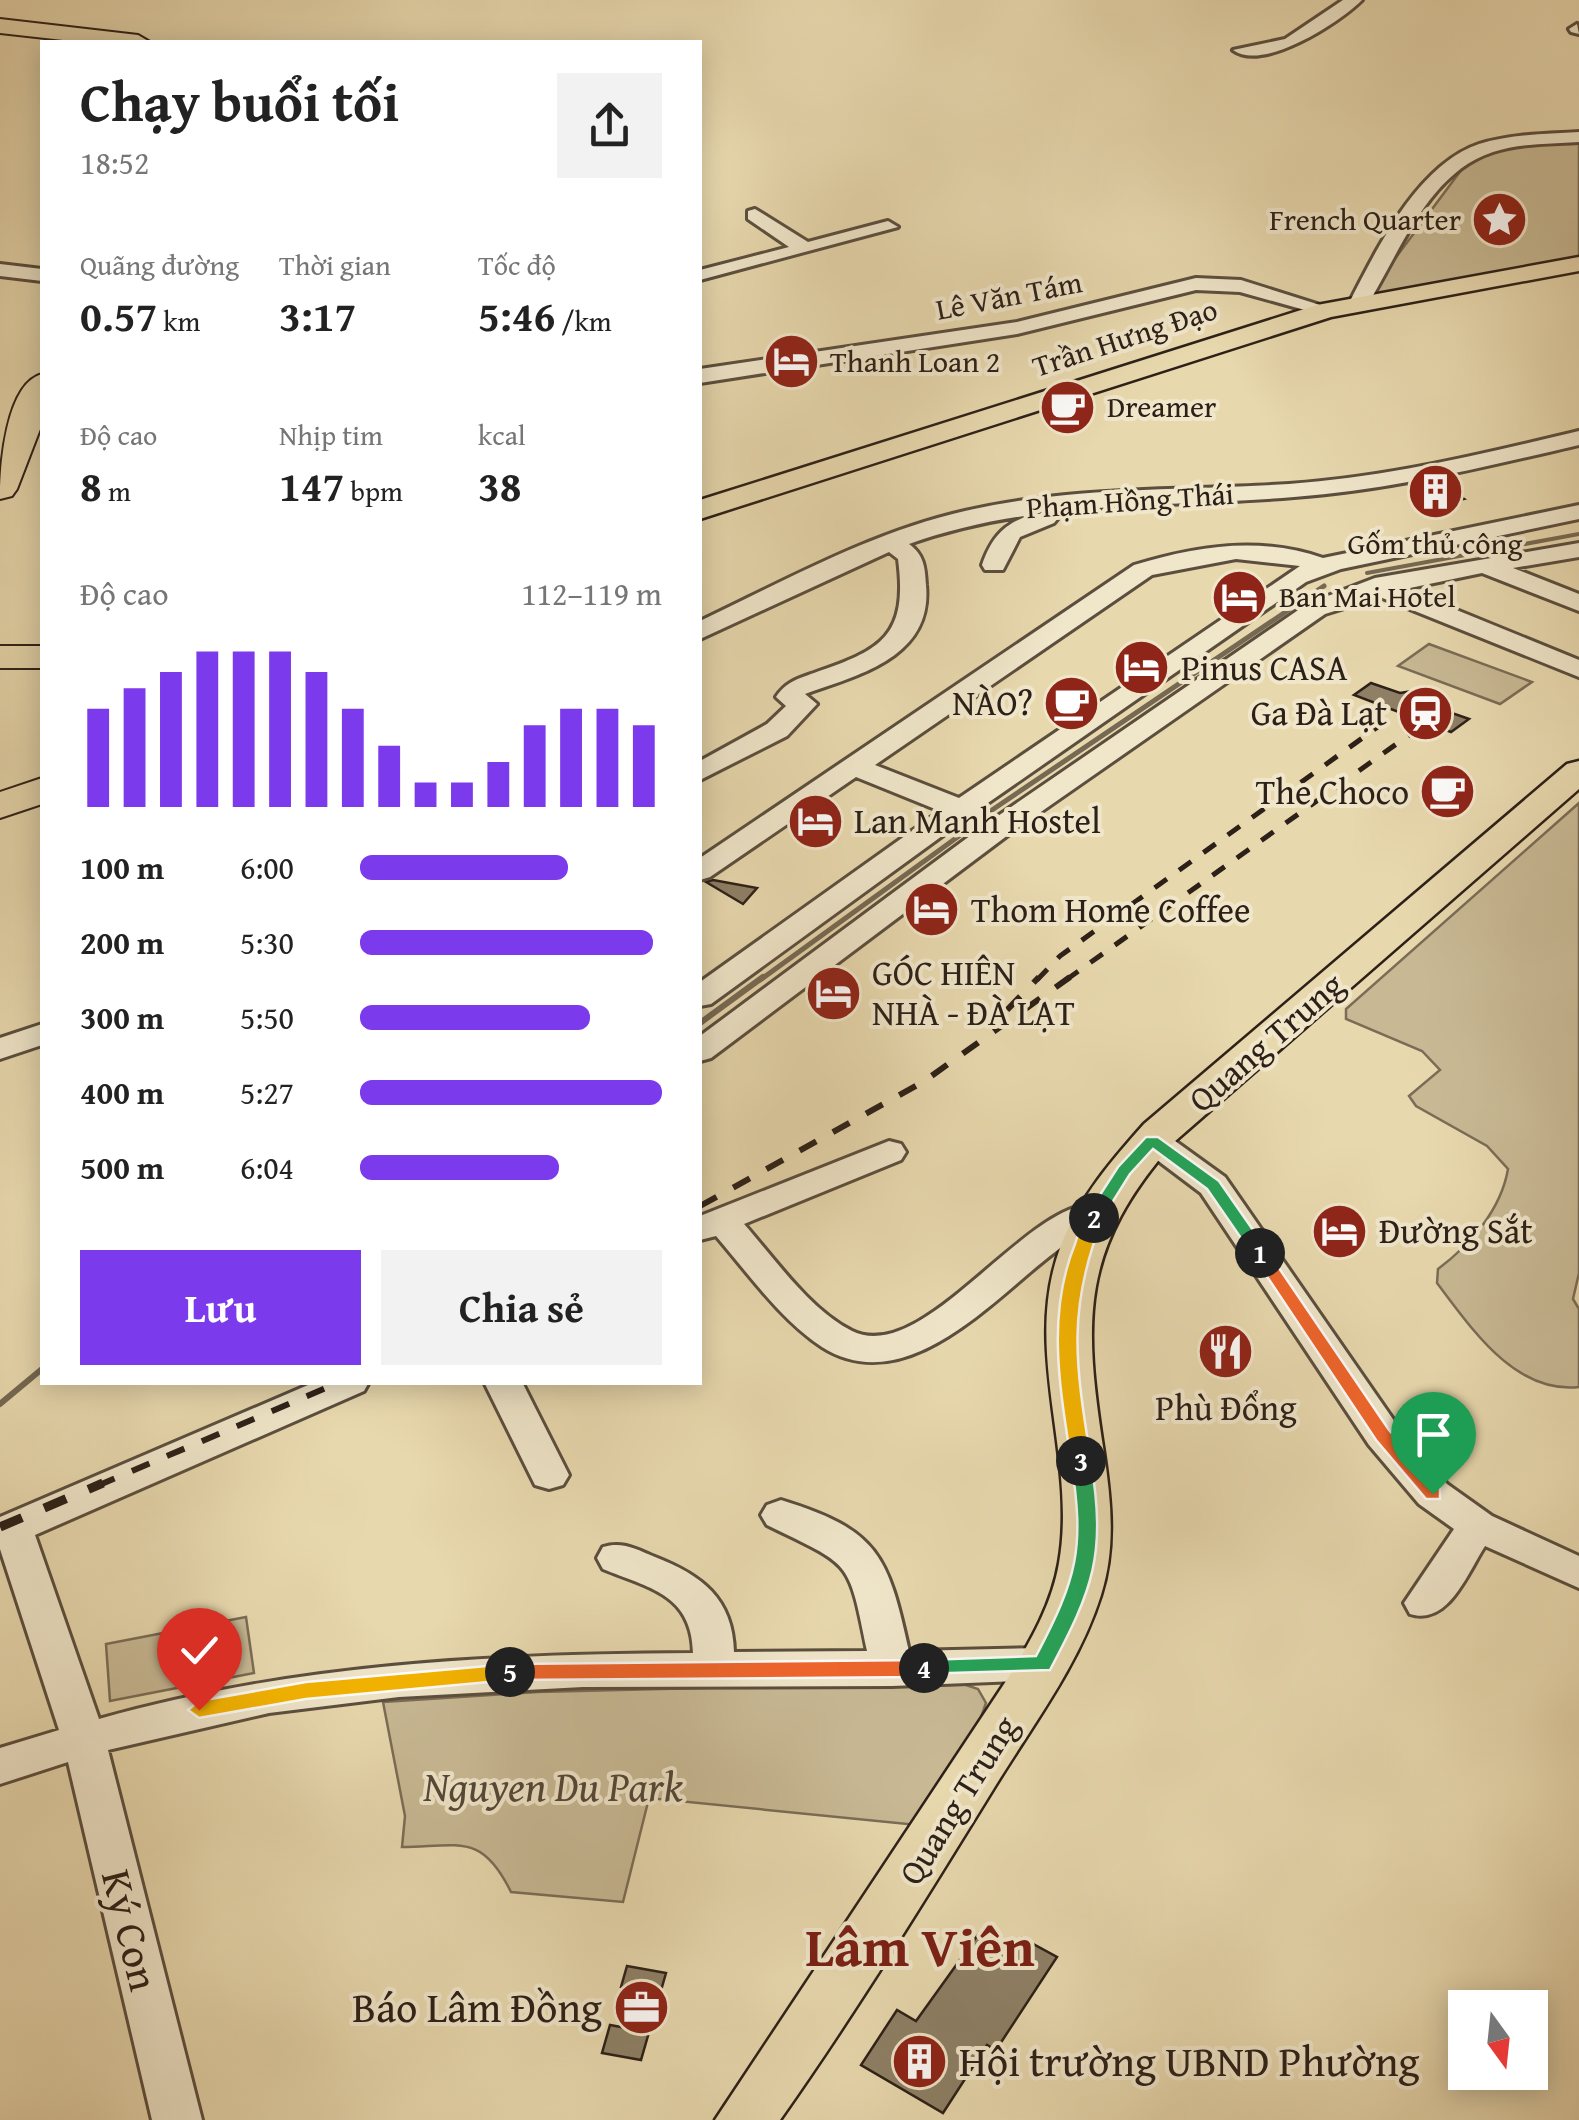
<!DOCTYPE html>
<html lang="vi">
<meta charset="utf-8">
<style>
:root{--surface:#fff;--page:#f2f2f2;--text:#222;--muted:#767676;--accent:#7c3aed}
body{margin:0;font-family:"Gentium Book Plus",serif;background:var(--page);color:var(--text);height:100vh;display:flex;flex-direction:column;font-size:38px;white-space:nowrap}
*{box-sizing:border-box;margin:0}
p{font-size:32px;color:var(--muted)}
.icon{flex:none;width:55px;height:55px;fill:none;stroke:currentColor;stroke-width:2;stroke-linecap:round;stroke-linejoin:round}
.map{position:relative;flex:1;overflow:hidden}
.details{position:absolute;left:40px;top:40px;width:662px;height:1345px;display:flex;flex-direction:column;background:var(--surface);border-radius:0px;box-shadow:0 5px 25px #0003}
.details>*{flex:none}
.needle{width:65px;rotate:165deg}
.controls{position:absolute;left:1448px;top:1990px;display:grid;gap:20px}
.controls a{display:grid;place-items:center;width:100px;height:100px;border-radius:0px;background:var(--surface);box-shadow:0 5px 25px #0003;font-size:50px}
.pin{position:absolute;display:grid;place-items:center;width:85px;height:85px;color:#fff;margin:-102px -42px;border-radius:50% 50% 50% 0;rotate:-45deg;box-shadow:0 0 10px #0007}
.pin .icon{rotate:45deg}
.km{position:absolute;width:50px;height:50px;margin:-25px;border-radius:50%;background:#222;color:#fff;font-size:28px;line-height:50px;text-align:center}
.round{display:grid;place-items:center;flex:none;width:105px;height:105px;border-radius:0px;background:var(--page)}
.overview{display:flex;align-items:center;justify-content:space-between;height:170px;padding:0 40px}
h1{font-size:55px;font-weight:700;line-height:75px}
.stats{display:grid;grid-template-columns:repeat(3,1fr);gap:15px;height:170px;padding:10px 40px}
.stats div{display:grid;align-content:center}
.stats b{font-size:42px;font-weight:700}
.stats small{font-size:28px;font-weight:400}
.stats p{font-size:28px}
.chart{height:280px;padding:20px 40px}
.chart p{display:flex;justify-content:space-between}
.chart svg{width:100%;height:180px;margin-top:10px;stroke:var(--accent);stroke-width:6}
.primary-button{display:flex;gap:20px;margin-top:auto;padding:20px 40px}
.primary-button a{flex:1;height:115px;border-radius:0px;background:var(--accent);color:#fff;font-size:40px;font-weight:700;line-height:115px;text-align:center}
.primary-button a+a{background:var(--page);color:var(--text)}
ul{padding:0 40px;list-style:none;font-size:32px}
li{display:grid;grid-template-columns:160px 120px 1fr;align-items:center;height:75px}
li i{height:25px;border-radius:12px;background:var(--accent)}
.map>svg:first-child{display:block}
</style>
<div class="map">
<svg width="1579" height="2120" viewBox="0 0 1579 2120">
<rect width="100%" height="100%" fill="#e8d8ae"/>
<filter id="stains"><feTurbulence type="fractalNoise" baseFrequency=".002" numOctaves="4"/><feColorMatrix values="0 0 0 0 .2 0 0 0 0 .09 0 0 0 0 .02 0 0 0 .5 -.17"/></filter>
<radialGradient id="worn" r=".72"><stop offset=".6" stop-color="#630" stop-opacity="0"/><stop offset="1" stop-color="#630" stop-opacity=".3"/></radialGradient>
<path fill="#c8b994" stroke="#7a6c56" stroke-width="2.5" d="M 1579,140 L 1579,260 L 1381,296 L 1370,292 L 1465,165 L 1498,148 Z
M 1429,644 L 1532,682 L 1500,704 L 1398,666 Z
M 1579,803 L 1579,1273 L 1573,1299 L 1579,1309 L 1579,1387 C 1515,1394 1472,1329 1437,1283 L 1438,1269 C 1470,1245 1501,1210 1508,1169 L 1487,1146 L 1416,1106 L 1409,1096 L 1440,1070 L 1422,1051 L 1346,1019 L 1346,1009 Z
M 246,1617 L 254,1673 L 110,1701 L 106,1644 Z
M 957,1682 L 978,1689 L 986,1703 L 980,1720 L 917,1825 L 649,1798 L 623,1902 L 511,1892 C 482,1833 461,1846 402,1847 L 405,1816 L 383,1702 L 538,1692 Z"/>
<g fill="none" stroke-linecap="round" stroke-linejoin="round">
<path stroke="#766953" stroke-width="4" d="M 1367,573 L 1579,534"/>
<path stroke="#766953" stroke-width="5" d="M 992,810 L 1324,586
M 760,980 L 970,828"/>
<path stroke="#766953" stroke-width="6" d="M 700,1023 L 763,977
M 0,1404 L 42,1369"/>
</g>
<path fill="#8e8066" stroke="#2c2018" stroke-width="2.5" d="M 1437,481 L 1464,499 L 1436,505 L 1410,486 Z
M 1371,683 L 1400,693 L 1418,690 L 1426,697 L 1447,701 L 1446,711 L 1469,719 L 1451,732 L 1354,695 Z
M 713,880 L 757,888 L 743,904 L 706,882 Z
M 980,1932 L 1013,1952 L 1022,1938 L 1057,1957 L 996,2050 L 987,2045 L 943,2113 L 861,2065 L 897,2010 L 916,2021 Z
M 627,1966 L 666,1973 L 641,2060 L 602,2053 L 610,2025 L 621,2027 L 632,1989 L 621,1987 Z"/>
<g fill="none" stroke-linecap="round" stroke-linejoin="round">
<defs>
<path id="minor" d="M 1343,0 L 1362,0 C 1339,23 1263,72 1233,50 L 1285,39 Z
M 1577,24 L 1579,34 L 1571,32 L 1569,29 Z
M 1579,132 L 1579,142 C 1551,144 1520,143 1493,152 C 1427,173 1399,255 1366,307 L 1352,307 L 1349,303 C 1377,249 1417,165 1479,144 C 1511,134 1546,134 1579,132 Z
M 755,209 L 808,242 L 888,221 L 898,227 L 700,280 L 700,270 L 789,247 L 748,219 L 748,211 Z
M 0,264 L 42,269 L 42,281 L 0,276 Z
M 1196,278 L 1241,280 L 1336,310 L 1326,316 L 1240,292 L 1196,290 L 1017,334 L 700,383 L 700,369 L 1017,322 Z
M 1579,431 L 1579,445 C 1484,467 1391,490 1294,497 C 1163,508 1035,499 909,544 C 924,555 925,567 926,585 C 933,657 859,675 805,694 L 817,704 L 787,736 L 700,780 L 700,761 L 767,724 L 786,706 L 776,697 C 786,682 797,679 814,673 C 882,650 908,636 898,559 L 889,552 L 700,639 L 700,621 C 786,580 872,532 965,511 C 1072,486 1180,491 1289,484 C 1388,477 1483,454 1579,431 Z
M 1579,505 L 1579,519 L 1341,569 L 1306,582 L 982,807 L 995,818 L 1307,604 L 1375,578 L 1579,543 L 1579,557 L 1513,568 L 1579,594 L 1579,611 L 1482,573 L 1405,589 L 1579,660 L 1579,677 L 1380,597 L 1325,614 L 1012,832 L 711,1058 L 700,1061 L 700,1036 L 986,824 L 964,820 L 711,1004 L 700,1006 L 700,982 L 940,811 L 856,777 L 710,877 L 700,880 L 700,858 L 1134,565 C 1197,546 1259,536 1323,558 ZM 1236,559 L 1300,566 L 959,798 L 875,765 L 1152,575 Z
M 1046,511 L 1054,513 L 1058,518 L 1054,523 L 1020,537 L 1003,570 L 985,570 L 982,565 C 994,530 1011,519 1046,511 Z
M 42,1024 L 42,1045 L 0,1059 L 0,1038 Z
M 1152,1129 L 1164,1133 L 1225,1177 L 1397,1425 L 1447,1484 L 1492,1516 L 1579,1556 L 1579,1588 L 1485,1546 C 1467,1574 1448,1626 1410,1614 L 1404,1603 L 1454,1529 L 1419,1504 L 1369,1445 L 1201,1193 L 1140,1147 L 1135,1140 L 1140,1133 Z
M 889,1141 L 901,1144 L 906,1152 L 901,1160 L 744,1224 C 775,1259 810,1310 852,1331 C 928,1368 1034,1185 1108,1205 L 1113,1213 L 1108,1221 C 1090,1230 1071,1239 1055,1252 C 995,1297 907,1401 822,1347 C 780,1319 748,1273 716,1236 L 700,1240 L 700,1216 Z
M 315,1382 L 369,1382 L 364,1391 L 35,1535 L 99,1719 C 293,1664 492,1654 693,1653 C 692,1594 649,1588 603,1569 L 597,1558 L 603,1547 C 622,1541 636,1549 655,1557 C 701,1575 733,1598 734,1652 L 867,1651 C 848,1557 852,1567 767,1525 L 761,1515 L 767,1505 L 781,1500 C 879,1530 888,1556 909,1651 L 1042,1648 L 1057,1652 L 1063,1664 L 1057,1676 L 1042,1680 L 892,1686 L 583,1687 L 399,1697 L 269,1713 L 108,1750 L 202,2120 L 152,2120 L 68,1762 L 0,1784 L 0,1748 L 59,1730 L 0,1549 L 0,1517 Z
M 484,1382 L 522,1382 L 569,1475 L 563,1485 L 549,1489 L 535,1485 Z"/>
<path id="major" d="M 1579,257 L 1579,271 L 1331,317 L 700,519 L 700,500 L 1317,305 Z
M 1579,761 L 1579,789 L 1174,1142 C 1080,1249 1083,1318 1104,1453 C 1111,1501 1116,1548 1101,1595 C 1079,1665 1032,1726 994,1788 C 925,1900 856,2012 780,2120 L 715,2120 L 1010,1675 C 1031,1640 1052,1604 1059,1563 C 1078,1456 1020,1349 1062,1243 C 1080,1197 1112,1160 1144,1124 L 1567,764 Z"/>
<path id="highway" d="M 0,19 L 138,35 L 150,42 L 81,42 L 0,33 Z
M 42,374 L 42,424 L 17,489 L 12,496 L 0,499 C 0,468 5,384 42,374 Z
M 0,646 L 42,646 L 42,668 L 0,668 Z
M 42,778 L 42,804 L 0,818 L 0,792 Z"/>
</defs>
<use href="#minor" stroke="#5b4e3e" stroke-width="6"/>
<use href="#major" stroke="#2c2018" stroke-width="5"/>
<use href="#highway" stroke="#2c2018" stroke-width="4"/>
<use href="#minor" fill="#f0e6ca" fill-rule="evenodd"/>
<use href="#major" fill="#e8d8ae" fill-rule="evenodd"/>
<use href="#highway" fill="#e8d8ae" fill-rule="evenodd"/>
<path stroke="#2c2018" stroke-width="5" stroke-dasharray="15 15" stroke-linecap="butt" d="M 1037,980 L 1060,956 L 1386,721
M 1066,980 L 1416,730"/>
<path stroke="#2c2018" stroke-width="6" stroke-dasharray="19 19" stroke-linecap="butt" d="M 1007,1010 L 1039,977
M 700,1206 L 923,1082 L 1070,977
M 97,1486 L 340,1382"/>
<path stroke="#2c2018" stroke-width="9" stroke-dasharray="24 24" stroke-linecap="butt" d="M 0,1527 L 103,1483"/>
</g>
<path fill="#f0652b" stroke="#fff" stroke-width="2.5" d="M 1254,1249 L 1266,1249 L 1389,1430 L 1440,1489 L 1440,1499 L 1426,1499 L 1376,1440 L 1254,1257 Z"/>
<path fill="#22a559" stroke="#fff" stroke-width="2.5" d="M 1146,1137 L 1158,1137 L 1219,1181 L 1269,1253 L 1266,1257 L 1254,1257 L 1207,1189 L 1153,1149 L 1130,1174 L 1100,1222 L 1088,1222 L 1085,1218 L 1118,1167 Z"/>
<path fill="#f5b400" stroke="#fff" stroke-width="2.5" d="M 1094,1212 L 1103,1218 C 1066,1310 1076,1366 1091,1461 L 1081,1468 L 1071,1461 C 1060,1388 1046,1315 1075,1244 C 1079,1232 1082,1217 1094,1212 Z"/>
<path fill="#22a559" stroke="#fff" stroke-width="2.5" d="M 1081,1454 L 1091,1461 C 1106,1555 1094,1587 1050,1670 L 916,1674 L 913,1668 L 924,1660 L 1036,1656 C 1077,1578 1085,1549 1071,1461 Z"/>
<path fill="#f0652b" stroke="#fff" stroke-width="2.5" d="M 924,1660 L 934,1668 L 924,1677 L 510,1680 L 499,1672 L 510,1664 Z"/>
<path fill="#f5b400" stroke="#fff" stroke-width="2.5" d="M 510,1664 L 520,1672 L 510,1680 L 306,1699 L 199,1718 L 188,1710 L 199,1701 L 306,1682 Z"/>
<defs>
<symbol id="sight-disc" viewBox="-11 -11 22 22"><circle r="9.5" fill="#8f2418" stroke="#f0e6ca"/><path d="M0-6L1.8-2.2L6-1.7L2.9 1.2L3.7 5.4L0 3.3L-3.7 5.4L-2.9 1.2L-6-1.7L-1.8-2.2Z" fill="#fff"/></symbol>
<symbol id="hotel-disc" viewBox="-11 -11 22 22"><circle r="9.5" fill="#8f2418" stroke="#f0e6ca"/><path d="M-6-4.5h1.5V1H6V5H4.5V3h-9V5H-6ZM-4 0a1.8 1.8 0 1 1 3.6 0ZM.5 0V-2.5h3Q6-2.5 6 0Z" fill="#fff"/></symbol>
<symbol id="cafe-disc" viewBox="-11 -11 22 22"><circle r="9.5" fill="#8f2418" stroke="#f0e6ca"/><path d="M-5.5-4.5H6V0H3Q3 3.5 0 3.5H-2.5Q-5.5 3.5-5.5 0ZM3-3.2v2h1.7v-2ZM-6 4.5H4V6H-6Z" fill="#fff"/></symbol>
<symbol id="building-disc" viewBox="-11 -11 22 22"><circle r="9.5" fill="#8f2418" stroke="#f0e6ca"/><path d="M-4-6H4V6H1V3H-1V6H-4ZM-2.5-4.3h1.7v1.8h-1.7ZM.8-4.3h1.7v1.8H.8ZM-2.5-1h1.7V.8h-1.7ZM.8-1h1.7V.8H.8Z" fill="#fff"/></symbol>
<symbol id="station-disc" viewBox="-11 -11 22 22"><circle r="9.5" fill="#8f2418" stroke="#f0e6ca"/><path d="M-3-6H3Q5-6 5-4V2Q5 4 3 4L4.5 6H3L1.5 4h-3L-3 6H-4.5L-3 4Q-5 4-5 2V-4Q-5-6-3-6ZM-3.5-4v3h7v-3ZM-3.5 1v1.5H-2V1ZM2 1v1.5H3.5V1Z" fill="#fff"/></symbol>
<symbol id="restaurant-disc" viewBox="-11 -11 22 22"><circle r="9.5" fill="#8f2418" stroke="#f0e6ca"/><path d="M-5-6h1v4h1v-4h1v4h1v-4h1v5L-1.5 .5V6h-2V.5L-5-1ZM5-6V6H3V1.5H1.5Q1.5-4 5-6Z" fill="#fff"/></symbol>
<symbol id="office-disc" viewBox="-11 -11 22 22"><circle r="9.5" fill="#8f2418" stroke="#f0e6ca"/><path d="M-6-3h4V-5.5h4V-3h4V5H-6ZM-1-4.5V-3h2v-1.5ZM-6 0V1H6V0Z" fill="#fff"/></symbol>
</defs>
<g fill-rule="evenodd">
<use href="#sight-disc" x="1468" y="188" width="63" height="63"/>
<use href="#hotel-disc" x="760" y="330" width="63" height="63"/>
<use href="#cafe-disc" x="1036" y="376" width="63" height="63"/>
<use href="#building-disc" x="1404" y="460" width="63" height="63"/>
<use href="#hotel-disc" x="1208" y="566" width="63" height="63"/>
<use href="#hotel-disc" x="1110" y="636" width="63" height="63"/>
<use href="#cafe-disc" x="1040" y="672" width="63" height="63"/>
<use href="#station-disc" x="1394" y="682" width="63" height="63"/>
<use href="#cafe-disc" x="1416" y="760" width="63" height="63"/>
<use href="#hotel-disc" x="784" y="790" width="63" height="63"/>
<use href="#hotel-disc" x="900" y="878" width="63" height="63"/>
<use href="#hotel-disc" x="802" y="962" width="63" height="63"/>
<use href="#hotel-disc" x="1308" y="1200" width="63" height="63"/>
<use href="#restaurant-disc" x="1194" y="1320" width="63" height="63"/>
<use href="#office-disc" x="610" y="1976" width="63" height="63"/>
<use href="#building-disc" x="888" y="2030" width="63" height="63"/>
</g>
<g text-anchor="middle" stroke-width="8" stroke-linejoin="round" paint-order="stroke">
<g font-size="30" fill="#2c2018" stroke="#f0e6ca" text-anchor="start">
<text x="1461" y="230" text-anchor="end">French Quarter</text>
<text x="830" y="372">Thanh Loan 2</text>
<text x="1107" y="417">Dreamer</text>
<text x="1435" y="554" text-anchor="middle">Gốm thủ công</text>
<text x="1279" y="607">Ban Mai Hotel</text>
</g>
<g font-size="30" fill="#2c2018" stroke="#f0e6ca">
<text transform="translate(1009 296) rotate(-11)" y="10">Lê Văn Tám</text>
<text transform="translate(1125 338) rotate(-18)" y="10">Trần Hưng Đạo</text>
<text transform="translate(1130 501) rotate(-4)" y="10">Phạm Hồng Thái</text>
</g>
<g font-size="35" fill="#2c2018" stroke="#f0e6ca" text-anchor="start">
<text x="1181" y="680">Pinus CASA</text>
<text x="1033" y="715" text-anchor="end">NÀO?</text>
<text x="1387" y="725" text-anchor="end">Ga Đà Lạt</text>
<text x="1409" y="804" text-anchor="end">The Choco</text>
<text x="854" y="833">Lan Manh Hostel</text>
<text x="971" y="922">Thom Home Coffee</text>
<text x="872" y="985">GÓC HIÊN<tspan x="872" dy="40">NHÀ - ĐÀ LẠT</tspan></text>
<text x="1379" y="1243">Đường Sắt</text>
<text x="1226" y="1420" text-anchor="middle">Phù Đổng</text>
</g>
<g font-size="35" fill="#2c2018" stroke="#f0e6ca">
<text transform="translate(1266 1042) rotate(-41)" y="12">Quang Trung</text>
<text transform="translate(958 1800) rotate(-58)" y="12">Quang Trung</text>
</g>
<g font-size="42" font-style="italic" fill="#534637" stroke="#f0e6ca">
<text x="553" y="1801">Nguyen Du Park</text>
</g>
<g font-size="42" fill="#2c2018" stroke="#f0e6ca">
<text transform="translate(131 1930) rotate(76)" y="15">Ký Con</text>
</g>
<g font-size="42" fill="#2c2018" stroke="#f0e6ca" text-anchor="end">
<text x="602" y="2022">Báo Lâm Đồng</text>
<text x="959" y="2076" text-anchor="start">Hội trường UBND Phường</text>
</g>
<g font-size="55" font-weight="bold" fill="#7a1f14" stroke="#f0e6ca">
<text x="920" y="1966">Lâm Viên</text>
</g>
</g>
<rect width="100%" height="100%" filter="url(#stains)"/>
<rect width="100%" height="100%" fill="url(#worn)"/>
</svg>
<div class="controls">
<a><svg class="needle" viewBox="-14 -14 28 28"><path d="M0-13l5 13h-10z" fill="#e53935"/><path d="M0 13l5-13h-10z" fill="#767676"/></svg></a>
</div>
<div class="pin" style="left:1433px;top:1494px;background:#1e9e55"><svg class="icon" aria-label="arrive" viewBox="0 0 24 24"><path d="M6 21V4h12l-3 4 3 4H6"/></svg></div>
<div class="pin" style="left:199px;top:1710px;background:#d93025"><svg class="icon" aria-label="check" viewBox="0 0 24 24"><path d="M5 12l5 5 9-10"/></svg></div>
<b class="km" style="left:1260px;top:1253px">1</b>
<b class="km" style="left:1094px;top:1218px">2</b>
<b class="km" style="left:1081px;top:1461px">3</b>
<b class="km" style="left:924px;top:1668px">4</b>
<b class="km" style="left:510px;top:1672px">5</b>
<section class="details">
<div class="overview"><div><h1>Chạy buổi tối</h1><p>18:52</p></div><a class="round"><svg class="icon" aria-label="share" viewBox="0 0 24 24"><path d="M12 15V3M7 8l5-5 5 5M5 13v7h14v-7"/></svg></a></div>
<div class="stats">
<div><p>Quãng đường</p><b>0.57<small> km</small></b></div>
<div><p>Thời gian</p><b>3:17</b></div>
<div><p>Tốc độ</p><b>5:46<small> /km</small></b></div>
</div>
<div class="stats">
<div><p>Độ cao</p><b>8<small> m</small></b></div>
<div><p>Nhịp tim</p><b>147<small> bpm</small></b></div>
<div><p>kcal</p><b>38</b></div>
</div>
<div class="chart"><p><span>Độ cao</span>112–119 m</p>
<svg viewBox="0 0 160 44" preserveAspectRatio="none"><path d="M5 44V20M15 44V15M25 44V11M35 44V6M45 44V6M55 44V6M65 44V11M75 44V20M85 44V29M95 44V38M105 44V38M115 44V33M125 44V24M135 44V20M145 44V20M155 44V24"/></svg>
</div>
<ul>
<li><b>100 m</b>6:00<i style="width:69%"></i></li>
<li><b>200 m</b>5:30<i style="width:97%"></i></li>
<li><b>300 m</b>5:50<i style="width:76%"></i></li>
<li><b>400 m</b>5:27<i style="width:100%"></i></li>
<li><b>500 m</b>6:04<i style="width:66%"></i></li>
</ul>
<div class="primary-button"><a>Lưu</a><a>Chia sẻ</a></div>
</section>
</div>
